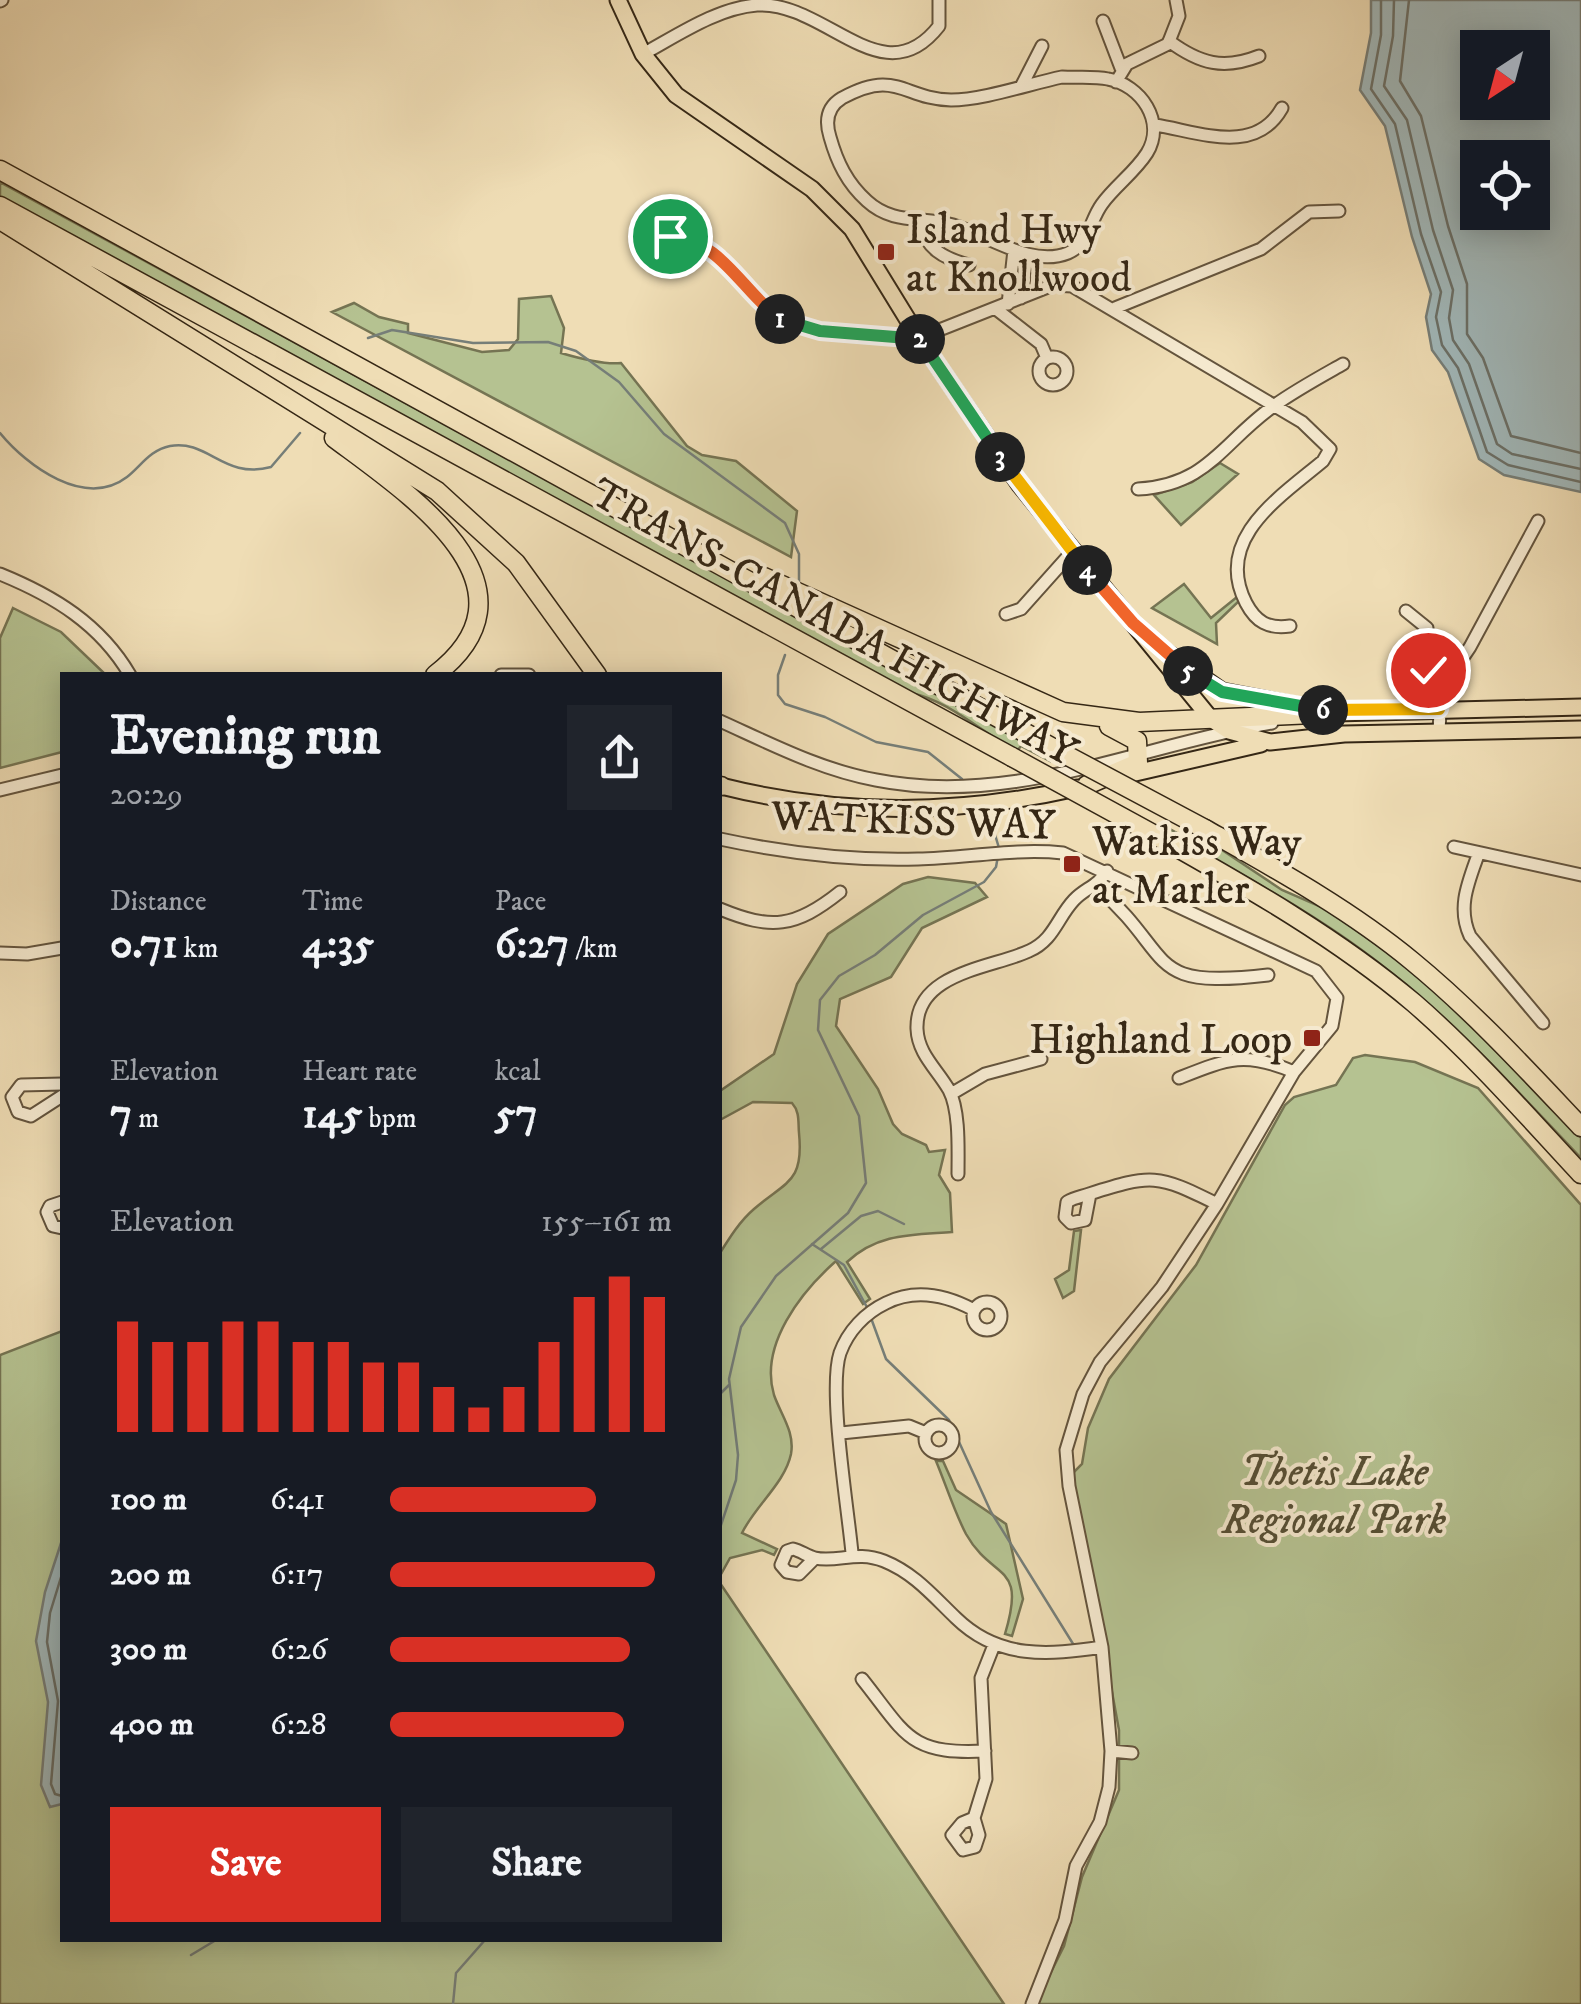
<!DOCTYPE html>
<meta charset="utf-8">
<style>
:root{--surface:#171b24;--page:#20242c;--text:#f1f3f6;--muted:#9ea1a6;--accent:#d93025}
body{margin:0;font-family:"IM FELL DW Pica",serif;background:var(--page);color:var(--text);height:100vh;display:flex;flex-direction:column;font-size:38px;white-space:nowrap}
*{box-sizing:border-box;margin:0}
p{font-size:32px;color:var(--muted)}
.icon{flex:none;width:55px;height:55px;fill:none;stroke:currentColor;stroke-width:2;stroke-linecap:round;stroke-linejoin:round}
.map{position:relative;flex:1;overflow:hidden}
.sheet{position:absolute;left:60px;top:672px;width:662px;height:1270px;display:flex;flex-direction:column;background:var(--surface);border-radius:0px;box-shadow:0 5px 25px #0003}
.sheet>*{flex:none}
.needle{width:65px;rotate:216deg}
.fabs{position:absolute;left:1460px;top:30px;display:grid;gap:20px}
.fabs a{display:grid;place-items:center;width:90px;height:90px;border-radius:0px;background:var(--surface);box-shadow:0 5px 25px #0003;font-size:50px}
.pin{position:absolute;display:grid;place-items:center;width:85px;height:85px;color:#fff;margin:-42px;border:5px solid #fff;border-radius:50%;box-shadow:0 2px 10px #0007}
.km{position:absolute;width:50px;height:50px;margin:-25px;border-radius:50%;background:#222;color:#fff;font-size:28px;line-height:50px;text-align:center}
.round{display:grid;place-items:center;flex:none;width:105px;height:105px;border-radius:0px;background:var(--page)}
.headline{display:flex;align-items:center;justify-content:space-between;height:170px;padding:0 50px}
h1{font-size:55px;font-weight:800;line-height:75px}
.stats{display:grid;grid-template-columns:repeat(3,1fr);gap:15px;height:170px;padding:10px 50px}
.stats div{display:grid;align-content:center}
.stats b{font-size:42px;font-weight:800}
.stats small{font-size:28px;font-weight:400}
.stats p{font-size:28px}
.chart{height:280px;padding:20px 50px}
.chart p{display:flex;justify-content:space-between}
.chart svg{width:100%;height:180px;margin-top:10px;stroke:var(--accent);stroke-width:6}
.primary-button{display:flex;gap:20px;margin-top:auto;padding:20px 50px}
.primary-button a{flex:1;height:115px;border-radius:0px;background:var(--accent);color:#fff;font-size:40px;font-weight:800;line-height:115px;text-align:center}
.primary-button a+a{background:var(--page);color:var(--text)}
ul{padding:0 50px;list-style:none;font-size:32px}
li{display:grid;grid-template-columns:160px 120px 1fr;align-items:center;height:75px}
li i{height:25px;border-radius:12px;background:var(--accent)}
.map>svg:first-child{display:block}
</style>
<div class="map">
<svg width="1581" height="2004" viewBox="0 0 1581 2004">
<rect width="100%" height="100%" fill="#efddb5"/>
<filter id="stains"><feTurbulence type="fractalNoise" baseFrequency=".002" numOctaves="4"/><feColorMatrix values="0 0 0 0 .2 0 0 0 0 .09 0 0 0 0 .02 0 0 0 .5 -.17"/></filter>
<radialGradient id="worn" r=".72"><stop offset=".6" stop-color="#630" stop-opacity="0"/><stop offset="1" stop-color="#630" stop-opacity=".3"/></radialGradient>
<path fill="#b5c291" stroke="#757453" stroke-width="2.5" d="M 0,182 L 1052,755 L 1050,761 L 1021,746 L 1017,751 C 982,733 950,701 911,693 L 0,197 Z
M 551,296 L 564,328 L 561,353 C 578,358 605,365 621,363 L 687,446 L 702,455 L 736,461 L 797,511 L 791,557 L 332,312 L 354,303 L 379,317 L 408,324 L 408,333 L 482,352 L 509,350 L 518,339 L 519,299 Z
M 1220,463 L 1238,474 L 1181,525 L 1154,495 L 1192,482 Z
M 1184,584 L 1211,618 L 1237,597 L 1239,601 L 1216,623 L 1217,644 L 1152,608 Z
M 13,608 L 61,632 L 106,675 L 62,675 L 62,752 L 0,768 L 0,638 Z
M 1168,828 L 1197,844 L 1201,836 L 1282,890 L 1326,909 L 1401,962 L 1446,1000 L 1581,1138 L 1581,1158 C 1521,1095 1462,1030 1394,975 C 1325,918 1244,876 1166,832 Z
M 928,877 L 975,883 L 987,897 L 922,928 L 891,977 L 840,999 L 836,1026 L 878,1089 L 893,1124 L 902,1134 L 926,1145 L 929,1152 L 945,1150 L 939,1175 L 950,1193 L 952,1232 C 912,1235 878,1233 847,1262 L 870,1299 L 863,1304 L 836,1261 C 801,1292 759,1345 774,1395 C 781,1415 795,1432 791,1454 C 785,1483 755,1506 742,1533 L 777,1549 L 774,1555 L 762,1550 L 730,1558 L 720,1576 L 720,1253 C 730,1237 740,1221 754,1209 C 786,1181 804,1183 799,1133 C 798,1122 800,1112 792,1103 L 753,1102 L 720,1120 L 720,1091 L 774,1054 L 797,984 L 828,934 L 903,884 Z
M 1365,1055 L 1415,1062 L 1478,1088 L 1581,1205 L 1581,2004 L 1035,2004 L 1064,1946 L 1082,1877 L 1119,1790 L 1119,1730 L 1072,1474 L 1082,1464 L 1088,1428 L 1109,1379 L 1196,1265 L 1285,1105 L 1294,1097 L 1336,1085 L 1353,1058 Z
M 1081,1230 L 1074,1291 L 1063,1298 L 1055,1279 L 1069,1270 L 1074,1231 Z
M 62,1331 L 62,1940 L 720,1940 L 720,1583 L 1004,2004 L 0,2004 L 0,1355 Z
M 936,1461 L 943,1461 L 956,1490 L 1006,1524 L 1023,1599 L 1012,1636 L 1005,1634 C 1027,1561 993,1582 966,1534 C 954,1511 946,1485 936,1461 Z"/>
<path fill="#a1b8ba" stroke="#767e78" stroke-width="2.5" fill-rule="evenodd" d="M 1371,0 L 1581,0 L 1581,492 L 1504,475 L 1479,459 L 1448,372 L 1432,350 L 1426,317 L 1431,294 L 1412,237 L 1385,126 L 1360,90 L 1371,33 ZM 1478,48 L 1532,48 L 1532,102 L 1478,102 ZM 1478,158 L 1532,158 L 1532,212 L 1478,212 Z
M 62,1540 L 62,1804 L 50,1807 L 41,1785 L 48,1702 L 36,1641 L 45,1592 Z"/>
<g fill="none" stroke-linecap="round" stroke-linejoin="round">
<path stroke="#6b7068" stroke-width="2.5" d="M 1381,0 L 1381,35 L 1371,89 L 1395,124 L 1421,234 L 1441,292 L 1436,317 L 1442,345 L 1458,368 L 1487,452 L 1508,465 L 1581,482
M 1394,0 L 1393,36 L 1384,86 L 1407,120 L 1433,230 L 1453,290 L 1449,318 L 1453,340 L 1469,364 L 1497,444 L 1512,454 L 1581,469
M 1409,0 L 1400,81 L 1421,116 L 1448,226 L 1467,284 L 1467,334 L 1483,358 L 1511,436 L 1581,453
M 62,1574 L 50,1613 L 47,1642 L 58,1701 L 51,1784 L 55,1794 L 62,1796"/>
<path stroke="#767e78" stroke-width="2.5" d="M 368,338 L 392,330 L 473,343 L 548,342 L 576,351 L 619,382 L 664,434 L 785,523 L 799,554 L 799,582
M 0,433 C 27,466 85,509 127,477 C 141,466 150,450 170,446 C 208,439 224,480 271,467 L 300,433
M 785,655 L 778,675 L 778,695 L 785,704 L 825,717 L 876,742 L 928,752 L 962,779
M 987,808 L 999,848
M 812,1244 L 844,1265 L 869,1311
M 821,1249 L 861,1216 L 878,1211 L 904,1224
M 871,1318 L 886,1359 L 949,1420 L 991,1512 L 1075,1647
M 720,1394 L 729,1385
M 720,1528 L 736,1480 L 738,1455 L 729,1379 L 741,1327 L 776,1276 L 848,1213 L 866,1183 L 859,1116 L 818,1030 L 820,1000 L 839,976 L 875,955 L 923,915 L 984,882 L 996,867 L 998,856
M 191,1955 L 216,1940
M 453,2004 L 456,1973 L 485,1940"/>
<defs>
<path id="minor" d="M 0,1 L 2,0
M 1103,21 L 1121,68
M 1169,41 C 1200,64 1224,70 1259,56
M 643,54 C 678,35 717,8 757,5 C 826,1 883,98 939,26 L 939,0
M 1062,77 C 1077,78 1094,76 1108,79 C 1141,85 1166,122 1147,153 C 1135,172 1115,186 1102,204 C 1090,220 1089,244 1068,253 C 1031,268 988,235 953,225 C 922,216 893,225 867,201 C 847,183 837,162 830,137 C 825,121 827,107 842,98 C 897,68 903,99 951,100 C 983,100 1029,84 1062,77 Z
M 1116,82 L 1127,64 L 1168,44 L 1179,16 L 1176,0
M 1022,85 L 1042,46
M 1155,125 C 1200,132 1255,156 1282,108
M 918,221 C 927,249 942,258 969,265
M 665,237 L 692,239 L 721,257 L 760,304 L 783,321 L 820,331 L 919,338 L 1053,285 L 1072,286 L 1302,422 L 1330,449 L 1323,461 C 1280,497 1213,539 1246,603 C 1256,622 1268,629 1290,626
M 1021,298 L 1027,255
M 1008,304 L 1014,250
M 1115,308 L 1261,249 L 1309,212 L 1339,211
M 996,309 L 1041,344 L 1047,358
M1039 371a14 14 0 1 1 28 0a14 14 0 1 1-28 0Z
M 1138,489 C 1209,485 1223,441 1275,405 C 1296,390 1320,377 1343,364
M 0,574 C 54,596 100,624 130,675
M 1406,611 L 1427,628 L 1423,661 L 1444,685
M 1006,614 L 1021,609 L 1071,553
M 501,675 L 529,675
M 720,721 C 771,744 821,770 876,780 C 1012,807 1139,746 1272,723
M 1439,732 L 1441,690 L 1470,647 L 1538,521
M 0,790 L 62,775
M 720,839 C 785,853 851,861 918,859 C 966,858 1015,848 1063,853 L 1316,971 L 1337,998 L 1332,1026 L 1294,1072 L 1217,1204 L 1162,1287 L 1100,1362 L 1083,1394 L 1066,1450 L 1069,1486 L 1102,1647 L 1111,1751 L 1109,1787 L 1100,1822 L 1076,1866 L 1065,1920 L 1032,2004
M 1454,847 L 1581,875
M 1478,855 C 1468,883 1457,908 1470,936 L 1543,1023
M 1097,887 C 1177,957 1142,990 1268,975
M 720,909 C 771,930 795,928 840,892
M 0,953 L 27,954 L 62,948
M 1179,1078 C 1227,1059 1245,1051 1294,1072
M 62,1084 L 21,1085 L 12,1097 L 18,1112 L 31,1116 L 62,1096
M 951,1094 L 985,1074 L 1041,1059
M 958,1174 C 958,1150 960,1111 949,1090 C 937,1069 918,1054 917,1029 C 915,972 993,968 1029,951 C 1054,940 1057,918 1074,900 C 1085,888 1097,887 1107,871
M 1090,1194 L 1085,1220 L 1071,1223 L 1065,1217 L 1067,1202 C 1075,1197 1080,1197 1089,1194 C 1152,1174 1157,1174 1217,1204
M 62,1202 L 50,1206 L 47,1212 L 53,1226 L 62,1228
M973 1316a14 14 0 1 1 28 0a14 14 0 1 1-28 0Z
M925 1439a14 14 0 1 1 28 0a14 14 0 1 1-28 0Z
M 841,1433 L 909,1426 L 926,1433
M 852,1553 C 848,1509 828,1389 840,1353 C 848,1331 865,1313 886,1303 C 916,1288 946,1295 974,1310
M 815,1558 L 799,1574 L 787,1572 L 781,1565 L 787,1551 L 793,1549 C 801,1551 807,1556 815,1558 C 837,1563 857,1550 884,1561 C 914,1573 933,1596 956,1618 C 999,1660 1049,1655 1102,1647
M 862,1679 C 906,1734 908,1755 985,1751
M 1111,1751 L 1132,1753
M 974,1818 L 962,1823 L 952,1835 L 963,1850 L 975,1847 L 979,1835 L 974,1818 L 986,1779 L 981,1678 L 994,1645"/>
<path id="major" d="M 618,0 L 643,54 L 676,95 L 812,189 L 852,229 L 919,338 L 1019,484 L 1211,719 L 1229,731 L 1270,742 L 1344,734 L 1581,729
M 1162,649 L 1222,691 L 1335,713 L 1581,707
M 1118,777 L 1261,744
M 721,786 C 841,816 957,815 1077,788"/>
<path id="highway" d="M 0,170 L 1053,748
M 0,206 L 1012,757
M 0,220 L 437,491 L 516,563 L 597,675
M 334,438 C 406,492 551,586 435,675
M 764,577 L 1063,712 L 1139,722 L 1335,713
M 1087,785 L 1138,763 L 1137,741 L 1109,726
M 720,786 L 721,786
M 1205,829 C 1276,869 1349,909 1412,961 C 1473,1011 1527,1070 1581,1127
M 1162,839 C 1249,888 1337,938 1414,1003 C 1474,1055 1527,1116 1581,1174"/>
</defs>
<use href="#minor" stroke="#64543d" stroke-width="15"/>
<use href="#major" stroke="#352715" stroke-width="19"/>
<use href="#highway" stroke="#352715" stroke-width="21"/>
<use href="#minor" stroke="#f5e9cf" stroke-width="11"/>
<use href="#major" stroke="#efddb5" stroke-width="15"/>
<use href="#highway" stroke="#efddb5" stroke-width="18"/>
<defs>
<path id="highway-bridge" d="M 1053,748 L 1205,829
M 1012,757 L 1162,839"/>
</defs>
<use href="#highway-bridge" stroke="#352715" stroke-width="21" stroke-linecap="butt"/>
<use href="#highway-bridge" stroke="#efddb5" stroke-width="18"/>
</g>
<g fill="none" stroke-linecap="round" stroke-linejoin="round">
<defs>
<path id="split-1" d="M 670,236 C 722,241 741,290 780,319"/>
<path id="split-2" d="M 780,319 L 820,331 L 920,339"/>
<path id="split-3" d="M 920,339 L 1000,457"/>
<path id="split-4" d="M 1000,457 L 1087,570"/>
<path id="split-5" d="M 1087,570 L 1133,623 L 1188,671"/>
<path id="split-6" d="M 1188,671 L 1222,692 L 1323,710"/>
<path id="split-7" d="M 1323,710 L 1439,709 L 1444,685 L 1428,670"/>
</defs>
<use href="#split-1" stroke="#fff" stroke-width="20"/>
<use href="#split-2" stroke="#fff" stroke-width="20"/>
<use href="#split-3" stroke="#fff" stroke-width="20"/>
<use href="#split-4" stroke="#fff" stroke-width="20"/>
<use href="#split-5" stroke="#fff" stroke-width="20"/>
<use href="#split-6" stroke="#fff" stroke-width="20"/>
<use href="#split-7" stroke="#fff" stroke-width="20"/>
<use href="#split-1" stroke="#f0652b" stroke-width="12"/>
<use href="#split-2" stroke="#22a559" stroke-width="12"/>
<use href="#split-3" stroke="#22a559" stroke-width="12"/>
<use href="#split-4" stroke="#f5b400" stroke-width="12"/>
<use href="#split-5" stroke="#f0652b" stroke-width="12"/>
<use href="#split-6" stroke="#22a559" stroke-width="12"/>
<use href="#split-7" stroke="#f5b400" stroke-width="12"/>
</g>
<g fill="#8f2418" stroke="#f5e9cf" stroke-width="4">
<rect x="876" y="242" width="20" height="20" rx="5"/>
<rect x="1062" y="854" width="20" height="20" rx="5"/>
<rect x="1302" y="1028" width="20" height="20" rx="5"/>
</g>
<g text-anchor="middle" stroke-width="8" stroke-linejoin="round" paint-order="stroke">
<g font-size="42" fill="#352715" stroke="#f5e9cf" text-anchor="start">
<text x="906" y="243">Island Hwy<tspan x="906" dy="48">at Knollwood</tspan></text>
<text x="1092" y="855">Watkiss Way<tspan x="1092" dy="48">at Marler</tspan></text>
<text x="1292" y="1053" text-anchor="end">Highland Loop</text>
</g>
<g font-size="42" fill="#352715" stroke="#f5e9cf">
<text transform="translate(835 621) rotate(29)" y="15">TRANS-CANADA HIGHWAY</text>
<text transform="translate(913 819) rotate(2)" y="15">WATKISS WAY</text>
</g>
<g font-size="42" font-style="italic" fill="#554e34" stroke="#f5e9cf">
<text x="1334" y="1485">Thetis Lake<tspan x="1334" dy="48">Regional Park</tspan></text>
</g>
</g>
<rect width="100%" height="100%" filter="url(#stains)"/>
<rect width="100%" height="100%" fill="url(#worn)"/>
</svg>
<div class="fabs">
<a><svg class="needle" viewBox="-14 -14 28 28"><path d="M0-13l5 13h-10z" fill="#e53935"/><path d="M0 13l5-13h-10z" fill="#9ea1a6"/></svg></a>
<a><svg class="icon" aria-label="locate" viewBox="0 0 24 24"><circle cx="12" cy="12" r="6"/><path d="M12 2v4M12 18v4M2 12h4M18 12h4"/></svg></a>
</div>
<div class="pin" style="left:670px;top:236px;background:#1e9e55"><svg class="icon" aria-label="arrive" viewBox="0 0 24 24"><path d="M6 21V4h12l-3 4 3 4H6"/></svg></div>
<div class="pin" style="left:1428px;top:670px;background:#d93025"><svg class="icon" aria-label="check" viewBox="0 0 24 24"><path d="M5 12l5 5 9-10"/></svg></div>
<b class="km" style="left:780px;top:319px">1</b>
<b class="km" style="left:920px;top:339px">2</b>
<b class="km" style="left:1000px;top:457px">3</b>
<b class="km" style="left:1087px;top:570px">4</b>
<b class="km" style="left:1188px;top:671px">5</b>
<b class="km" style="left:1323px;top:710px">6</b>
<section class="sheet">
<div class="headline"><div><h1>Evening run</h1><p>20:29</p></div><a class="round"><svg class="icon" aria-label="share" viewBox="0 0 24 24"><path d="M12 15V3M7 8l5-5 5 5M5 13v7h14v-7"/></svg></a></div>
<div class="stats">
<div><p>Distance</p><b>0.71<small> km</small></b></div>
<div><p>Time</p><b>4:35</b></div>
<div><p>Pace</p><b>6:27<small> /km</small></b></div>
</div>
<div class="stats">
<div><p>Elevation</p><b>7<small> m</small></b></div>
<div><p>Heart rate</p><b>145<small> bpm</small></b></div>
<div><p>kcal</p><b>57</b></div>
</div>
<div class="chart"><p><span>Elevation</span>155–161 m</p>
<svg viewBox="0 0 160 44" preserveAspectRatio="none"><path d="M5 44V17M15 44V22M25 44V22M35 44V17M45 44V17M55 44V22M65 44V22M75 44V27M85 44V27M95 44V33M105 44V38M115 44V33M125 44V22M135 44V11M145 44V6M155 44V11"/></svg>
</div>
<ul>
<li><b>100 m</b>6:41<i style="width:73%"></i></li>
<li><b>200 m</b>6:17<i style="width:94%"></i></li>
<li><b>300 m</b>6:26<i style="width:85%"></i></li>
<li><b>400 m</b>6:28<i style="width:83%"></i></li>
</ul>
<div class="primary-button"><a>Save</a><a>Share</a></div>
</section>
</div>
